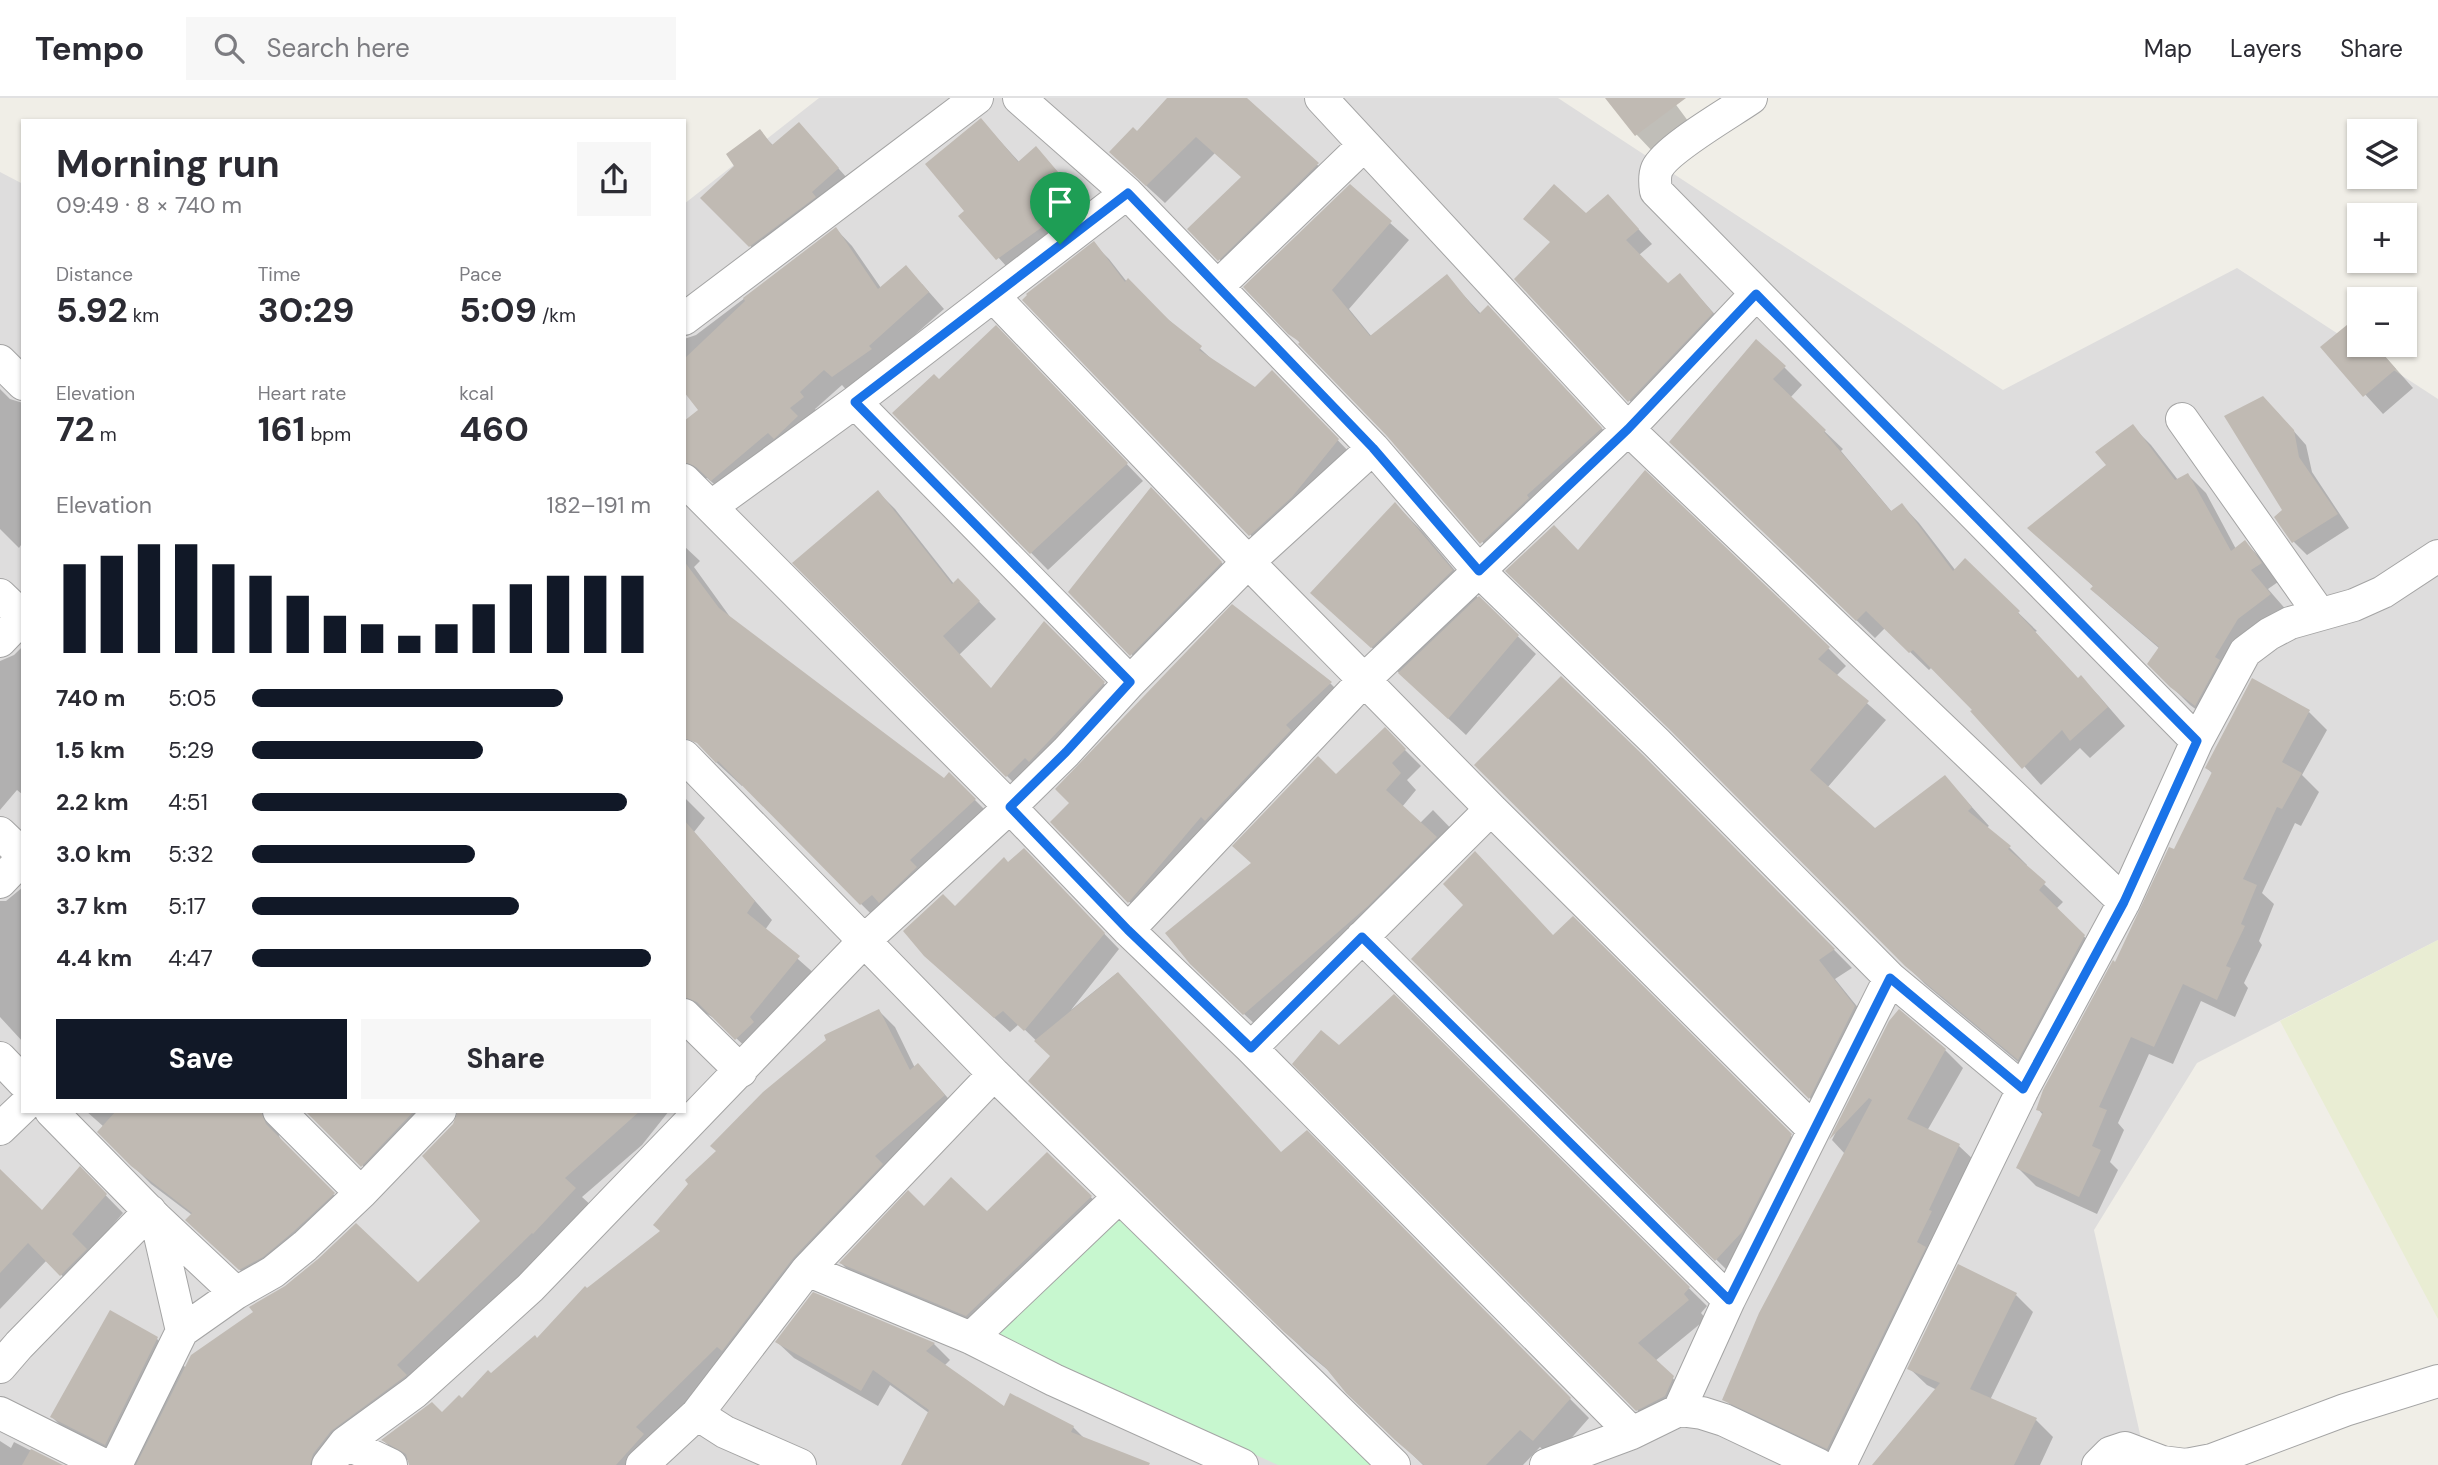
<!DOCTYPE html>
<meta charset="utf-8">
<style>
:root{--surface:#fff;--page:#f7f7f7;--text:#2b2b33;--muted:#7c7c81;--line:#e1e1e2;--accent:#111827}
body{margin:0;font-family:"DM Sans",sans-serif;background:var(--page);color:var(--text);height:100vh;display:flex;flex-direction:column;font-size:26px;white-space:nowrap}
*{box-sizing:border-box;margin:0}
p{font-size:23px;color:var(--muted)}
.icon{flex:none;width:38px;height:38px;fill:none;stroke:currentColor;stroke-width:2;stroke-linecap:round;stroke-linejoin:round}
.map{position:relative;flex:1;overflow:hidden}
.sheet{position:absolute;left:21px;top:21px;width:665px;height:994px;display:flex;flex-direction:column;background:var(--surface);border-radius:0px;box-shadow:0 2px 5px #0004}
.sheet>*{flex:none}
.fabs{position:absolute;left:2347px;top:21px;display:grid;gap:14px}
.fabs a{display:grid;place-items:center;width:70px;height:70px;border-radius:0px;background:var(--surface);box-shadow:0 2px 5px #0004;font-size:35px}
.pin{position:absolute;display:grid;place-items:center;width:60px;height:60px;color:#fff;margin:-72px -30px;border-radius:50% 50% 50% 0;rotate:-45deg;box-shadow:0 0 7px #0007}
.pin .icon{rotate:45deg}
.round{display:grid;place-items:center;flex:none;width:74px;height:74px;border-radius:0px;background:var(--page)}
.head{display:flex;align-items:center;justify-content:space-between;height:119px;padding:0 35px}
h1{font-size:38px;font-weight:700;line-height:52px}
.figures{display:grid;grid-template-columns:repeat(3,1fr);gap:10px;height:119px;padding:7px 35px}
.figures div{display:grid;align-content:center}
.figures b{font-size:35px;font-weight:700}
.figures small{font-size:19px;font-weight:400}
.figures p{font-size:19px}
.chart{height:196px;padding:14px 35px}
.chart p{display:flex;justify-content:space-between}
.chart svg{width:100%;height:126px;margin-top:7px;stroke:var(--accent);stroke-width:6}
.action{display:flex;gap:14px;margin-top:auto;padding:14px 35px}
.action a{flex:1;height:80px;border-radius:0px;background:var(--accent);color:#fff;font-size:28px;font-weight:700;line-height:80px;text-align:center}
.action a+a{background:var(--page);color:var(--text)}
ul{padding:0 35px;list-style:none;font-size:23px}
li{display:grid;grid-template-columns:112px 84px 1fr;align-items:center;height:52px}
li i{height:18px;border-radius:9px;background:var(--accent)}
header{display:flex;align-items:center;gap:42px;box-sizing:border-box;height:98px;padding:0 35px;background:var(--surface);border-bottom:2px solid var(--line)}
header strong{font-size:33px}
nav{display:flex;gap:38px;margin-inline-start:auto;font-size:24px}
.search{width:490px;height:63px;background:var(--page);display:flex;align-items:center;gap:18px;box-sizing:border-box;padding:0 24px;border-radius:0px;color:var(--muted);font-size:26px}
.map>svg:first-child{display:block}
</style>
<header>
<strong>Tempo</strong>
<div class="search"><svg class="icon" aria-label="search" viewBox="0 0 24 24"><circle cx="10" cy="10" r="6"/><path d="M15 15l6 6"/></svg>Search here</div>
<nav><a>Map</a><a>Layers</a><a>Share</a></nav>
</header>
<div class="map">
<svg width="2438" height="1367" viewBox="0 0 2438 1367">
<rect width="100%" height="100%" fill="#f0eee7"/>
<path fill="#dedddd" d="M 819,0 L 1558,0 L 2003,292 L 2237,170 L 2438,301 L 2438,842 L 2197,965 L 2094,1132 L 2147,1367 L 0,1367 L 0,74 L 23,86 L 23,1013 L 684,1013 L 684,106 Z"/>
<path fill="#e9edd3" d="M 2438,842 L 2438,1221 L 2280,923 Z"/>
<path fill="#c7f7cf" d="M 1120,1109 L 1385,1367 L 1278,1367 L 995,1239 Z"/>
<path fill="#0003" d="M 1170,0 L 1244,0 L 1336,84 L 1237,179 L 1190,131 L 1243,80 L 1215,55 L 1165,105 L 1129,72 L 1137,36 Z
M 1608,0 L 1671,0 L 1691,27 L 1654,55 L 1637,37 Z
M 981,22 L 1020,65 L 1053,69 L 1092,113 L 1016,179 L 961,118 L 966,113 Z
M 799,26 L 855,89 L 768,166 L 703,100 L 736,68 L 759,34 L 774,48 Z
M 1350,89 L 1409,142 L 1349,211 L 1372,239 L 1446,178 L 1481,216 L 1506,227 L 1619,349 L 1499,463 L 1388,336 L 1246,189 Z
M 1608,98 L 1652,146 L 1639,157 L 1668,187 L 1680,177 L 1726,229 L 1643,317 L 1516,181 L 1552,145 Z
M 836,131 L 852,148 L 881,190 L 922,186 L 944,211 L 849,295 L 842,287 L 815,311 L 819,316 L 728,398 L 707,380 L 695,381 L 684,370 L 684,325 L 700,312 L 684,291 L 684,241 L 696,237 Z
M 1094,146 L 1109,161 L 1127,184 L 1216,265 L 1255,291 L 1272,274 L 1353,358 L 1265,452 L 1025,202 Z
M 2359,230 L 2359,247 L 2375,247 L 2413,290 L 2383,316 L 2323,250 Z
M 1012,246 L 1143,383 L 1048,472 L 894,315 Z
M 1784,269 L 1802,287 L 1790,300 L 1843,351 L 1841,353 L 1892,414 L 1902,407 L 1919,425 L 1956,473 L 1965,463 L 2037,533 L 2035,534 L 2079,582 L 2081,580 L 2099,598 L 2125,628 L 2090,660 L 2080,650 L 2041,687 L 1974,612 L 1932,569 L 1929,572 L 1885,530 L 1875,540 L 1689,362 Z
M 0,291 L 10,301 L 23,305 L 23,444 L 19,450 L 0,431 Z
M 2276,313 L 2306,347 L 2312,374 L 2349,430 L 2307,457 L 2294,444 L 2276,419 L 2285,412 Z
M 2133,329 L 2151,347 L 2178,382 L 2188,377 L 2206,395 L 2236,451 L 2245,444 L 2262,462 L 2278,484 L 2268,491 L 2288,514 L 2213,624 L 2190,607 L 2149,566 L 2160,551 L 2110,508 L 2092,491 L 2094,489 L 2030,430 L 2108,367 Z
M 878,394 L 895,411 L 954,486 L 958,482 L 996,521 L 959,557 L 992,592 L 1045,526 L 1121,603 L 1024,695 L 795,465 Z
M 1395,406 L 1422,433 L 1478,500 L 1536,556 L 1466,637 L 1313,495 Z
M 1169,409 L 1239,483 L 1149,574 L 1070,494 Z
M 684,448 L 700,463 L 694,469 L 733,523 L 945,682 L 950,677 L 1000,727 L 934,788 L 941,795 L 905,828 L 897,821 L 886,831 L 743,687 L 742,688 L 717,665 L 684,631 Z
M 1578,454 L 1828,550 L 1846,568 L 1836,578 L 1886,622 L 1827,690 L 1875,732 L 1962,698 L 1989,728 L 1986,730 L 2010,750 L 2027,767 L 2026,769 L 2063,804 L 2056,811 L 2102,856 L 2036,979 L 1925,886 L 1686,646 Z
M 1232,508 L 1331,586 L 1345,600 L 1143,818 L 1052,724 L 1072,705 Z
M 23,548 L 23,697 L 17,692 L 0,712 L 0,563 L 14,557 Z
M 2309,614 L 2327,632 L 2302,677 L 2319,694 L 2301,728 L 2295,725 L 2262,795 L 2274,806 L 2259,843 L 2262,847 L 2244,885 L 2248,890 L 2235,919 L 2201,903 L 2173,966 L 2149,956 L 2118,1025 L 2124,1032 L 2110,1064 L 2118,1072 L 2097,1116 L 2036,1088 L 2018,1070 L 2043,1017 L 2038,1011 L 2175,754 L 2213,676 L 2207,670 Z
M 1385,632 L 1421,668 L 1407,682 L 1416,692 L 1402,709 L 1420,725 L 1433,712 L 1464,744 L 1261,932 L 1208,882 L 1253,766 L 1336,678 Z
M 1642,658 L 1852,870 L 1835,881 L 1872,927 L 1827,1017 L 1524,716 Z
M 684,699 L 705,720 L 694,734 L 772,822 L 765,832 L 816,877 L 755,958 L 716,921 L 707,916 L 694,919 L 684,917 Z
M 1008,767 L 1038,767 L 1119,851 L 1071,912 L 1117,875 L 1282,1056 L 1306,1035 L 1589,1320 L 1553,1361 L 1540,1349 L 1523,1367 L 1423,1367 L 1348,1293 L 1335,1278 L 1305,1253 L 1030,983 L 1052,958 L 1019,926 L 1010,934 L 941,872 L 955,811 Z
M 23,789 L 23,944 L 0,919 L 0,803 L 6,803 Z
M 1573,820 L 1808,1055 L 1734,1179 L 1413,861 L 1553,839 Z
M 1394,899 L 1707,1208 L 1701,1215 L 1706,1221 L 1655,1263 L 1691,1298 L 1655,1330 L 1295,966 L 1339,949 Z
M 879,913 L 895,929 L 915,970 L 934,984 L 960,1014 L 645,1367 L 411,1367 L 410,1363 L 399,1358 L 383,1342 L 442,1317 L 538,1242 L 587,1192 L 662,1133 Z
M 1890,924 L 1945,952 L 1963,970 L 1927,1033 L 1959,1048 L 1977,1065 L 1845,1367 L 1743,1320 L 1726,1302 L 1845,1056 L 1832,1042 Z
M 86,1013 L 292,1013 L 278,1028 L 279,1038 L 283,1046 L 351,1114 L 258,1189 L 205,1139 L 192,1117 L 151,1086 L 99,1034 L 104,1029 Z
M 305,1013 L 452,1013 L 380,1085 L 312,1017 Z
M 459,1013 L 669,1013 L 642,1047 L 582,1099 L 593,1109 L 552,1153 L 314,1367 L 121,1367 L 78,1345 L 52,1319 L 111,1214 L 157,1241 L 186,1270 L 418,1186 L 482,1123 L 455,1027 Z
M 1047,1056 L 1108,1116 L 983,1234 L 858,1182 L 841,1165 L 924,1110 L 988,1115 Z
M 80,1071 L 123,1115 L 89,1155 L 79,1195 L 47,1162 L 0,1211 L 0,1084 L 42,1114 Z
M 814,1197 L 934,1246 L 950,1262 L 944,1268 L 1005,1310 L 1073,1329 L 1086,1342 L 1147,1367 L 903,1367 L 929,1315 L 890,1287 L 878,1308 L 794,1260 L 777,1244 Z
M 2016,1197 L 2033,1214 L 1990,1302 L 2036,1322 L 2053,1339 L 2040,1367 L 1875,1367 L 1937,1292 L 1927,1287 L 1909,1270 Z
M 0,1343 L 11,1350 L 14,1344 L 59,1367 L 0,1367 Z"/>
<path fill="#c0bab3" d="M 1167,0 L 1247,0 L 1319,65 L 1218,163 L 1187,131 L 1241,79 L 1196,39 L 1146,88 L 1109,54 L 1133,29 L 1137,33 Z
M 1605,0 L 1686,0 L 1635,38 Z
M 981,20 L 1018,64 L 1036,48 L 1075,94 L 1064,103 L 1069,110 L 996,162 L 958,118 L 964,113 L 925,66 Z
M 799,24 L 839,70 L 812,94 L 816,99 L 749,149 L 700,100 L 734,68 L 726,56 L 760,31 L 772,47 Z
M 1350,86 L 1392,123 L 1332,192 L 1370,238 L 1447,176 L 1479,216 L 1488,207 L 1602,330 L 1527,397 L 1529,400 L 1480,446 L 1387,338 L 1298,246 L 1300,244 L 1288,236 L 1243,189 Z
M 1554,86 L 1586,115 L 1608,96 L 1639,131 L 1626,142 L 1668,185 L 1680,175 L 1713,215 L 1628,304 L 1514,181 L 1550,144 L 1523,121 Z
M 836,129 L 878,191 L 906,167 L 929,194 L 869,248 L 872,251 L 832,279 L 824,272 L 800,294 L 804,299 L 790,310 L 798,318 L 774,341 L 768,335 L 711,383 L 696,369 L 684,364 L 684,323 L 698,312 L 684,294 L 684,261 L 745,203 L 743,200 Z
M 1094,143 L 1125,184 L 1128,180 L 1169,222 L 1202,248 L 1199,252 L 1255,289 L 1272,272 L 1339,341 L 1292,399 L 1249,438 L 1022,202 L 1027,197 L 1026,196 Z
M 2353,222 L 2359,228 L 2359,247 L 2375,247 L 2396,271 L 2363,299 L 2320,249 Z
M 996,227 L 1128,365 L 1030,456 L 892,315 L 934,276 L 939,281 Z
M 1756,241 L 1786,268 L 1773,281 L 1826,332 L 1824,334 L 1891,413 L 1902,405 L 1953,473 L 1965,460 L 2020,513 L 2018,515 L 2078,580 L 2081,577 L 2108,609 L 2070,643 L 2062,632 L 2022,671 L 1970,613 L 1972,612 L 1913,552 L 1909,555 L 1866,513 L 1856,523 L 1669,344 Z
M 2263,298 L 2294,332 L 2299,359 L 2338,416 L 2292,445 L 2274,419 L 2282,412 L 2224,318 Z
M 2133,326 L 2175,382 L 2188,375 L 2231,453 L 2245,442 L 2262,465 L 2251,472 L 2271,496 L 2238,521 L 2215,559 L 2220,562 L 2195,608 L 2170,589 L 2147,566 L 2159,549 L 2090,491 L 2093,488 L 2027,430 L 2106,367 L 2095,354 Z
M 1645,372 L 1830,549 L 1818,561 L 1869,603 L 1810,672 L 1875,730 L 1945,677 L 1972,709 L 1968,713 L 2011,748 L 2008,751 L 2046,784 L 2039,792 L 2085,837 L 2018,962 L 1905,868 L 1669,631 L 1505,473 L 1554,427 L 1578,452 Z
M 1151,389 L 1222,464 L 1130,558 L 1068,494 Z
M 878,392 L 952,486 L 958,480 L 980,503 L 943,538 L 991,590 L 1044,523 L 1105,584 L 1029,664 L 1025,660 L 1006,679 L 792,465 Z
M 1395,404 L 1453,472 L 1371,550 L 1310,495 Z
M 684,463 L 719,510 L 944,680 L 949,674 L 976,701 L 910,762 L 917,769 L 879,805 L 872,797 L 860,807 L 718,663 L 716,665 L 697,645 L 684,640 Z
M 1479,498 L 1519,537 L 1448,621 L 1398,575 Z
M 1232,506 L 1332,584 L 1286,627 L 1291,632 L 1205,723 L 1201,719 L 1128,805 L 1050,724 L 1069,705 L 1055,691 Z
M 1561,578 L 1643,657 L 1835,851 L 1819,862 L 1855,908 L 1809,1001 L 1474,667 Z
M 2252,580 L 2310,612 L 2282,664 L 2302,675 L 2282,711 L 2277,709 L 2243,781 L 2257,787 L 2241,826 L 2245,828 L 2226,868 L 2231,870 L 2217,902 L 2183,886 L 2154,949 L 2131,939 L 2099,1009 L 2107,1012 L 2092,1048 L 2101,1052 L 2079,1099 L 2016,1070 L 2043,1014 L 2036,1012 L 2043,992 L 2113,862 L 2115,864 L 2169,749 L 2174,751 L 2212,674 L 2205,670 Z
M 1385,629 L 1406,651 L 1392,665 L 1401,675 L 1386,692 L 1437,739 L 1368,808 L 1243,917 L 1190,866 L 1165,835 L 1251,765 L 1232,748 L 1318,658 L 1336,676 Z
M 684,722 L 755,803 L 747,815 L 800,858 L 750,919 L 754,924 L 735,942 L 697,904 L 684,899 Z
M 1024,750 L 1105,835 L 1024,933 L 1003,913 L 994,920 L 924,858 L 903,833 L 943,796 L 955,808 L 1004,759 L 1008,764 Z
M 1475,753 L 1553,837 L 1573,818 L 1792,1036 L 1742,1134 L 1715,1163 L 1411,861 L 1463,807 L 1443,786 Z
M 1118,874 L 1281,1054 L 1307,1032 L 1571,1300 L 1533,1343 L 1520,1332 L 1486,1367 L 1424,1367 L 1395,1342 L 1346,1295 L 1325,1269 L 1284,1234 L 1028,983 L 1050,958 L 1034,943 Z
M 1394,896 L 1690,1189 L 1684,1196 L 1689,1202 L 1638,1245 L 1674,1278 L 1665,1298 L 1636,1313 L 1292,966 L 1321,932 L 1339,947 Z
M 879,911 L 910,972 L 918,965 L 945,997 L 875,1058 L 883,1066 L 794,1159 L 722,1253 L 717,1249 L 636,1329 L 644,1336 L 616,1367 L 409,1367 L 406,1356 L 381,1342 L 432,1304 L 442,1314 L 459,1297 L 462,1300 L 488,1272 L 491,1275 L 535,1237 L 537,1240 L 585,1188 L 587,1190 L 660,1133 L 653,1127 L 688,1086 L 685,1082 L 716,1053 L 710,1048 L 763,994 L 826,942 L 824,937 Z
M 1899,911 L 1946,951 L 1907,1021 L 1960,1046 L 1929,1112 L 1932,1113 L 1917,1144 L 1926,1149 L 1827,1351 L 1722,1302 L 1759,1215 L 1872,1002 L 1869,1000 L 1829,1042 L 1889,923 Z
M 116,1013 L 261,1013 L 266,1026 L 335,1095 L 293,1134 L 263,1159 L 239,1172 L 185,1122 L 192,1115 L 131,1068 L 97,1034 Z
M 305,1013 L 414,1013 L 361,1069 Z
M 458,1013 L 640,1013 L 565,1080 L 576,1090 L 533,1136 L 532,1135 L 397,1267 L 407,1277 L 331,1333 L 313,1356 L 310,1367 L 136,1367 L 191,1257 L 253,1214 L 249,1209 L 285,1188 L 318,1161 L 356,1125 L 418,1184 L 480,1123 L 422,1058 L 453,1026 Z
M 1047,1054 L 1092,1098 L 966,1218 L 839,1165 L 908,1092 L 924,1108 L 951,1079 L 987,1113 Z
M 80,1068 L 107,1096 L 72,1136 L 87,1151 L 60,1178 L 28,1145 L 0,1175 L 0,1071 L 42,1112 Z
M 1958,1166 L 2017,1195 L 1970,1291 L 2037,1320 L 2014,1367 L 1872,1367 L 1940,1285 L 1907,1271 Z
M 813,1194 L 935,1245 L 926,1253 L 1004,1308 L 1010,1295 L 1074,1328 L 1071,1334 L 1150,1365 L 1149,1367 L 901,1367 L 929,1312 L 873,1272 L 861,1293 L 775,1244 Z
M 110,1212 L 158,1239 L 105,1347 L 50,1319 Z
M 31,1351 L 63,1367 L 22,1367 Z"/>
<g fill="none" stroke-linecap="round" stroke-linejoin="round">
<defs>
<path id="minor" d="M 1019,0 L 1127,95
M 1321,0 L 1628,331 L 2124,804
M 1751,0 C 1731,14 1666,51 1657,71 C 1654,78 1655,86 1656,93 L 2197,643
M 1218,188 L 1363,48
M 684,221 L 977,0
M 0,263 L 23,286
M 855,304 L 1130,584
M 2182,321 L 2319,515
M 684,382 L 1010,709 L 1128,832 L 1251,950 L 1632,1335
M 712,408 L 855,304 L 993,198
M 0,497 L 23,519
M 0,543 L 23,519
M 684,658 L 994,976 L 1394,1367
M 0,735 L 23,757
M 0,784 L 23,760
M 1128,832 L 1364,582 L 1628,331 L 1756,196
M 1362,839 L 1729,1202
M 684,917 L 741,973
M 1251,950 L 1491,711
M 0,960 L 23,984
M 51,1013 L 156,1120 L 236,1195
M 279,1013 L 361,1095
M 0,1031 L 23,1009
M 1813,1031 L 1491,711 L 1248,464 L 993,198 L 1127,95 L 1373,350 L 1479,473 L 1656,644 L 1890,880 L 2023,991
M 156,1120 L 182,1233
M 807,1172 L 971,1240 L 1054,1282 L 1242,1367
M 971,1240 L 1119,1099
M 0,1269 L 19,1247 L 150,1113
M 1679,1312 L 1729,1202 L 1890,880
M 0,1315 L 104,1367
M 345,1345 L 391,1367
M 116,1367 L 182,1233 L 236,1195 L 273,1174 L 305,1148 L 361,1095 L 440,1013
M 328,1367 L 345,1345 L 415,1294 L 530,1190 L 865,842 L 1010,709 L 1066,654 L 1130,584 L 1248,464 L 1373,350
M 642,1367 L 697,1316
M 800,1367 L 725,1334 L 697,1316 L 807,1172 L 994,976
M 1546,1367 L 1632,1335 L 1679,1312 L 1702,1315 L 1724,1322 L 1819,1367
M 1840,1367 L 2023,991 L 2124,804 L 2197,643 L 2245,554 L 2269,536 L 2290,525 L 2354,507 L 2383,494 L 2438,458
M 2098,1367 L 2110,1355 L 2125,1350 L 2162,1364 L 2186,1367 L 2212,1362 L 2345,1312 L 2438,1283"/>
</defs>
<use href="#minor" stroke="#a4a4a4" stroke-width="34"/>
<use href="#minor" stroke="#fff" stroke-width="32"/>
</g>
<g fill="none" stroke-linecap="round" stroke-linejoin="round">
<defs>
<path id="route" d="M 1128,95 L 1373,350 L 1479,473 L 1628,331 L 1756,196 L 2197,643 L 2124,804 L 2023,991 L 1890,880 L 1729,1202 L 1362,839 L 1251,950 L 1128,832 L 1010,709 L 1066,654 L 1130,584 L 855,304 Z"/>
</defs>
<use href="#route" stroke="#fff" stroke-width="14"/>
<use href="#route" stroke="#1a73e8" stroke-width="9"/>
</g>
</svg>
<div class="fabs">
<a><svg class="icon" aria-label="layers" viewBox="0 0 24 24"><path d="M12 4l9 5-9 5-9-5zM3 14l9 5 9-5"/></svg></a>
<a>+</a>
<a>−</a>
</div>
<div class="pin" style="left:1060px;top:146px;background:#1e9e55"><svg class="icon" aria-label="arrive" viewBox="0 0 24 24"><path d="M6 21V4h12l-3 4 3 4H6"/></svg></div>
<section class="sheet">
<div class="head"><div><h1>Morning run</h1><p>09:49 · 8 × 740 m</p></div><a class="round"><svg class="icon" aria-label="share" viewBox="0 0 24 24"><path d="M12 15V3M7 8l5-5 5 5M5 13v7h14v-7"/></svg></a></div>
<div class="figures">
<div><p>Distance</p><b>5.92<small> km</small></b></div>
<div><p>Time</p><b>30:29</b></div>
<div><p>Pace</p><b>5:09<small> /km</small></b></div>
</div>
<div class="figures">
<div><p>Elevation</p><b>72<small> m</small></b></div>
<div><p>Heart rate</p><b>161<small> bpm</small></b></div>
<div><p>kcal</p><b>460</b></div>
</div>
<div class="chart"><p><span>Elevation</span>182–191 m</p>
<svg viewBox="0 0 160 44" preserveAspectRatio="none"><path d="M5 44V13M15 44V10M25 44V6M35 44V6M45 44V13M55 44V17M65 44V24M75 44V31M85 44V34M95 44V38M105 44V34M115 44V27M125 44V20M135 44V17M145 44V17M155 44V17"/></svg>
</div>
<ul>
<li><b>740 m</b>5:05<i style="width:78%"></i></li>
<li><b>1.5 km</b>5:29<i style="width:58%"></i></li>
<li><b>2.2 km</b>4:51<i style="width:94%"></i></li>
<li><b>3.0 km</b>5:32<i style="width:56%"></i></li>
<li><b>3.7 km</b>5:17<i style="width:67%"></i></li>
<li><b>4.4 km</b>4:47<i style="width:100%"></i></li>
</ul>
<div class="action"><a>Save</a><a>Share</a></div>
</section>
</div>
